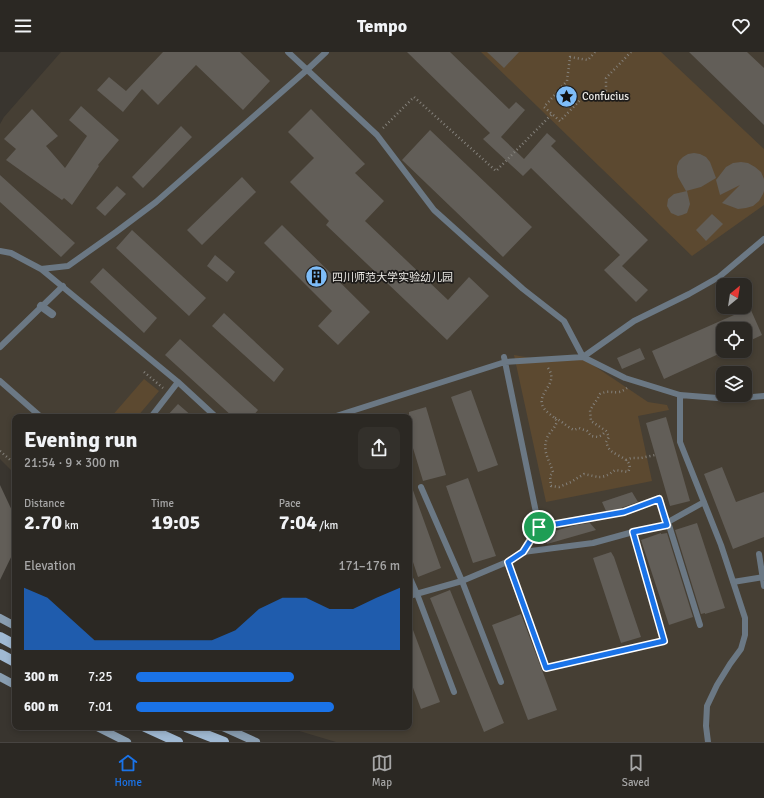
<!DOCTYPE html>
<meta charset="utf-8">
<style>
:root{--surface:#2b2823;--page:#33302b;--text:#f1f3f6;--muted:#a6a6a6;--line:#474441;--accent:#1a73e8}
body{margin:0;font-family:Signika,"Noto Sans SC",sans-serif;background:var(--page);color:var(--text);height:100vh;display:flex;flex-direction:column;font-size:15px;white-space:nowrap}
*{box-sizing:border-box;margin:0}
p{font-size:13px;color:var(--muted)}
.icon{flex:none;width:22px;height:22px;fill:none;stroke:currentColor;stroke-width:2;stroke-linecap:round;stroke-linejoin:round}
.map{position:relative;flex:1;overflow:hidden}
.details{position:absolute;left:12px;top:362px;width:400px;height:316px;display:flex;flex-direction:column;background:var(--surface);border-radius:8px;box-shadow:0 2px 6px #0003,0 0 0 1px var(--line)}
.details>*{flex:none}
.needle{width:26px;rotate:30deg}
.controls{position:absolute;left:716px;top:226px;display:grid;gap:8px}
.controls a{display:grid;place-items:center;width:36px;height:36px;border-radius:8px;background:var(--surface);box-shadow:0 2px 6px #0003,0 0 0 1px var(--line);font-size:20px}
.pin{position:absolute;display:grid;place-items:center;width:34px;height:34px;color:#fff;margin:-17px;border:2px solid #fff;border-radius:50%;box-shadow:0 1px 4px #0007}
.round{display:grid;place-items:center;flex:none;width:42px;height:42px;border-radius:8px;background:var(--page)}
.overview{display:flex;align-items:center;justify-content:space-between;height:68px;padding:0 12px}
h1{font-size:22px;font-weight:800;line-height:30px}
.metrics{display:grid;grid-template-columns:repeat(3,1fr);gap:6px;height:68px;padding:4px 12px}
.metrics div{display:grid;align-content:center}
.metrics b{font-size:20px;font-weight:800}
.metrics small{font-size:11px;font-weight:400}
.metrics p{font-size:11px}
.chart{height:112px;padding:8px 12px}
.chart p{display:flex;justify-content:space-between}
.chart svg{width:100%;height:72px;margin-top:4px;fill:var(--accent);opacity:.7}
ul{padding:0 12px;list-style:none;font-size:13px}
li{display:grid;grid-template-columns:64px 48px 1fr;align-items:center;height:30px}
li i{height:10px;border-radius:5px;background:var(--accent)}
header{display:flex;justify-content:space-between;align-items:center;height:52px;padding:0 12px;background:var(--surface);font-size:18px;font-weight:800}
.menu{display:flex;justify-content:space-around;align-items:center;height:56px;border-top:1px solid var(--line);background:var(--surface);font-size:11px;color:var(--muted)}
.menu a{display:grid;justify-items:center;gap:2px}
.menu .active{color:var(--accent)}
.map>svg:first-child{display:block}
</style>
<header><svg class="icon" aria-label="menu" viewBox="0 0 24 24"><path d="M4 6h16M4 12h16M4 18h16"/></svg>Tempo<svg class="icon" aria-label="heart" viewBox="0 0 24 24"><path d="M12 20l-8-8c-3-5 5-10 8-4 3-6 11-1 8 4z"/></svg></header>
<div class="map">
<svg width="764" height="690" viewBox="0 0 764 690">
<rect width="100%" height="100%" fill="#39352f"/>
<path fill="#463f34" fill-rule="evenodd" d="M 61,0 L 764,0 L 764,690 L 336,690 L 286,675 L 409,675 L 409,365 L 15,365 L 15,422 L 0,407 L 0,72 L 4,65 ZM 723,233 L 745,233 L 745,255 L 723,255 ZM 723,277 L 745,277 L 745,299 L 723,299 ZM 723,321 L 745,321 L 745,343 L 723,343 Z"/>
<path fill="#5c4930" d="M 481,0 L 661,0 L 764,97 L 764,153 L 692,204 Z
M 514,303 L 542,308 L 581,305 L 648,350 L 667,353 L 669,358 L 638,364 L 652,429 L 546,450 Z
M 144,327 L 159,339 L 137,365 L 111,365 Z"/>
<path fill="#625e58" d="M 163,0 L 240,0 L 270,29 L 243,58 L 196,13 L 158,53 L 142,37 L 123,60 L 97,38 L 109,25 L 126,39 Z
M 407,0 L 450,0 L 509,57 L 516,50 L 525,58 L 501,85 L 524,107 L 547,81 L 556,89 L 551,94 L 648,188 L 622,214 L 648,238 L 636,250 L 604,218 L 620,203 L 531,116 L 523,124 L 483,87 L 490,81 Z
M 487,0 L 519,0 L 504,16 Z
M 689,0 L 747,0 L 764,16 L 764,73 Z
M 81,54 L 119,88 L 98,113 L 99,114 L 72,153 L 64,146 L 62,148 L 6,108 L 16,97 L 4,87 L 32,57 L 58,84 L 46,94 L 65,116 L 87,84 L 69,68 Z
M 311,57 L 365,112 L 355,121 L 384,149 L 365,169 L 448,248 L 469,225 L 489,244 L 447,288 L 326,173 L 329,169 L 290,130 L 314,106 L 288,80 Z
M 181,74 L 192,85 L 143,136 L 132,125 Z
M 430,78 L 532,175 L 503,205 L 402,108 Z
M 694,101 L 700,102 L 706,105 L 710,110 L 716,126 L 701,135 L 686,139 L 678,125 L 677,120 L 677,114 L 679,109 L 683,105 L 688,102 Z
M 741,110 L 748,111 L 755,115 L 761,120 L 764,127 L 764,139 L 763,142 L 759,149 L 753,154 L 746,156 L 738,157 L 722,151 L 740,133 L 720,143 L 716,128 L 726,115 L 733,111 Z
M 0,123 L 75,191 L 61,205 L 0,150 Z
M 242,125 L 256,140 L 202,193 L 187,178 Z
M 117,134 L 126,142 L 105,164 L 96,156 Z
M 687,139 L 690,152 L 687,161 L 682,163 L 678,164 L 671,161 L 667,154 L 668,147 L 674,142 Z
M 712,162 L 723,172 L 706,189 L 696,178 Z
M 282,173 L 370,260 L 338,293 L 318,274 L 332,259 L 264,191 Z
M 132,178 L 206,246 L 189,264 L 116,196 Z
M 215,203 L 235,220 L 227,230 L 207,214 Z
M 103,216 L 157,266 L 144,281 L 90,230 Z
M 750,256 L 762,283 L 745,291 L 745,277 L 723,277 L 723,300 L 664,327 L 652,299 Z
M 224,261 L 284,317 L 274,330 L 212,274 Z
M 180,287 L 258,358 L 252,365 L 233,365 L 165,303 Z
M 640,296 L 645,307 L 622,317 L 617,306 Z
M 471,338 L 498,413 L 478,420 L 451,345 Z
M 178,352 L 193,365 L 166,365 Z
M 426,355 L 446,423 L 423,429 L 409,383 L 409,360 Z
M 666,365 L 690,449 L 670,454 L 646,371 Z
M 722,415 L 736,450 L 764,440 L 764,485 L 733,497 L 704,422 Z
M 468,426 L 496,504 L 473,511 L 446,434 Z
M 410,430 L 441,516 L 418,525 L 409,498 L 409,431 Z
M 0,433 L 15,465 L 15,497 L 0,528 Z
M 632,440 L 638,450 L 618,457 L 606,459 L 602,450 Z
M 590,471 L 596,478 L 547,492 L 544,482 L 576,473 Z
M 697,471 L 725,556 L 705,562 L 705,561 L 701,562 L 675,478 Z
M 661,481 L 661,482 L 667,481 L 693,565 L 669,573 L 641,488 Z
M 611,500 L 614,505 L 641,585 L 621,591 L 593,506 Z
M 450,538 L 504,671 L 484,680 L 430,546 Z
M 521,562 L 557,658 L 528,668 L 492,573 Z
M 409,570 L 410,570 L 440,650 L 421,657 L 409,625 Z"/>
<g fill="none" stroke-linecap="round" stroke-linejoin="round">
<path stroke="#85827c" stroke-width="2.5" stroke-dasharray="1 3" stroke-linecap="butt" d="M 595,0 L 588,8 L 570,5 L 567,29 L 544,55 L 560,69 L 584,44 L 606,45 L 606,26 L 631,0
M 383,76 L 414,45 L 496,119 L 552,62
M 548,316 C 559,331 539,339 542,352 C 544,360 553,363 557,369 C 555,377 550,379 547,386 C 542,399 549,407 553,420 L 550,424 L 551,434 L 559,435 L 571,430 L 584,422 C 599,425 602,428 615,418 L 628,420 C 635,407 617,405 610,398 C 608,396 607,392 606,390 L 609,385 L 606,379 L 591,369 L 590,358 L 598,346 L 600,342 C 612,336 615,345 627,336
M 144,320 L 163,336
M 555,366 C 562,369 567,375 574,378 L 579,376 L 587,379 L 591,384 L 598,385 L 602,383 L 606,379
M 0,399 L 15,412
M 626,408 L 631,406 L 641,406 L 655,403"/>
<path stroke="#6b7884" stroke-width="6" d="M 288,0 L 377,83 L 434,158 L 473,193 L 523,237 L 564,269 L 583,305 L 634,269 L 689,242 L 719,225 L 764,187
M 0,199 L 11,201 L 41,217 L 178,330 L 216,365
M 41,217 L 68,214 L 116,180 L 156,150 L 308,17 L 326,0
M 0,295 L 63,234
M 504,305 L 539,475 L 523,500
M 0,329 L 41,365
M 680,343 L 680,390 L 721,493 L 745,566 L 745,583 L 741,597 L 730,612 L 717,633 L 707,654 L 706,674 L 708,690
M 151,365 L 178,330
M 333,365 L 505,310 L 583,305 L 625,326 L 680,343 L 730,347 L 764,344
M 421,435 L 462,529 L 501,630
M 668,470 L 700,573
M 539,475 L 624,460 L 659,447 L 667,473
M 759,502 L 764,534
M 507,510 L 546,616 L 664,589 L 633,480
M 409,524 L 417,542 L 454,640
M 733,530 L 764,525
M 409,544 L 462,529 L 507,510 L 523,500 L 593,491 L 633,480 L 667,473 L 668,470 L 704,450"/>
<path stroke="#6b7884" stroke-width="8" d="M 41,254 L 52,262"/>
<path stroke="#899db0" stroke-width="8" d="M 0,566 L 15,574
M 0,625 L 15,633
M 97,675 L 127,690
M 223,675 L 256,690"/>
<path stroke="#a0b9d3" stroke-width="10" d="M 0,585 L 15,593
M 0,602 L 15,610
M 145,675 L 178,690
M 186,675 L 224,690"/>
</g>
<g fill="none" stroke-linecap="round" stroke-linejoin="round">
<defs>
<path id="route" d="M 659,447 L 667,473 L 633,480 L 664,589 L 546,616 L 508,510 L 523,500 L 539,475 L 624,460 Z"/>
</defs>
<use href="#route" stroke="#fff" stroke-width="8"/>
<use href="#route" stroke="#1a73e8" stroke-width="5"/>
</g>
<defs>
<symbol id="sight-disc" viewBox="-11 -11 22 22"><circle r="9.5" fill="#7ebdf9" stroke="#1e1c1a"/><path d="M0-6L1.8-2.2L6-1.7L2.9 1.2L3.7 5.4L0 3.3L-3.7 5.4L-2.9 1.2L-6-1.7L-1.8-2.2Z" fill="#111"/></symbol>
<symbol id="building-disc" viewBox="-11 -11 22 22"><circle r="9.5" fill="#7ebdf9" stroke="#1e1c1a"/><path d="M-4-6H4V6H1V3H-1V6H-4ZM-2.5-4.3h1.7v1.8h-1.7ZM.8-4.3h1.7v1.8H.8ZM-2.5-1h1.7V.8h-1.7ZM.8-1h1.7V.8H.8Z" fill="#111"/></symbol>
</defs>
<g fill-rule="evenodd">
<use href="#sight-disc" x="554" y="32" width="25" height="25"/>
<use href="#building-disc" x="304" y="212" width="25" height="25"/>
</g>
<g text-anchor="middle" stroke-width="3.5" stroke-linejoin="round" paint-order="stroke">
<g font-size="11" fill="#edebe7" stroke="#1e1c1a" text-anchor="start">
<text x="582" y="48">Confucius</text>
<text x="332" y="229">四川师范大学实验幼儿园</text>
</g>
</g>
</svg>
<div class="controls">
<a><svg class="needle" viewBox="-14 -14 28 28"><path d="M0-13l5 13h-10z" fill="#e53935"/><path d="M0 13l5-13h-10z" fill="#a6a6a6"/></svg></a>
<a><svg class="icon" aria-label="locate" viewBox="0 0 24 24"><circle cx="12" cy="12" r="6"/><path d="M12 2v4M12 18v4M2 12h4M18 12h4"/></svg></a>
<a><svg class="icon" aria-label="layers" viewBox="0 0 24 24"><path d="M12 4l9 5-9 5-9-5zM3 14l9 5 9-5"/></svg></a>
</div>
<div class="pin" style="left:539px;top:475px;background:#1e9e55"><svg class="icon" aria-label="arrive" viewBox="0 0 24 24"><path d="M6 21V4h12l-3 4 3 4H6"/></svg></div>
<section class="details">
<div class="overview"><div><h1>Evening run</h1><p>21:54 · 9 × 300 m</p></div><a class="round"><svg class="icon" aria-label="share" viewBox="0 0 24 24"><path d="M12 15V3M7 8l5-5 5 5M5 13v7h14v-7"/></svg></a></div>
<div class="metrics">
<div><p>Distance</p><b>2.70<small> km</small></b></div>
<div><p>Time</p><b>19:05</b></div>
<div><p>Pace</p><b>7:04<small> /km</small></b></div>
</div>
<div class="chart"><p><span>Elevation</span>171–176 m</p>
<svg viewBox="0 0 160 44" preserveAspectRatio="none"><path d="M0 44V6L10 12L20 25L30 38L40 38L50 38L60 38L70 38L80 38L90 32L100 19L110 12L120 12L130 19L140 19L150 12L160 6V44z"/></svg>
</div>
<ul>
<li><b>300 m</b>7:25<i style="width:60%"></i></li>
<li><b>600 m</b>7:01<i style="width:75%"></i></li>
</ul>
</section>
</div>
<nav class="menu">
<a class="active"><svg class="icon" aria-label="home" viewBox="0 0 24 24"><path d="M3 11l9-7 9 7M6 9v11h12V9"/></svg>Home</a>
<a><svg class="icon" aria-label="map" viewBox="0 0 24 24"><path d="M3 6l6-2 6 2 6-2v14l-6 2-6-2-6 2zM9 4v14M15 6v14"/></svg>Map</a>
<a><svg class="icon" aria-label="saved" viewBox="0 0 24 24"><path d="M7 4h10v16l-5-4-5 4z"/></svg>Saved</a>
</nav>
